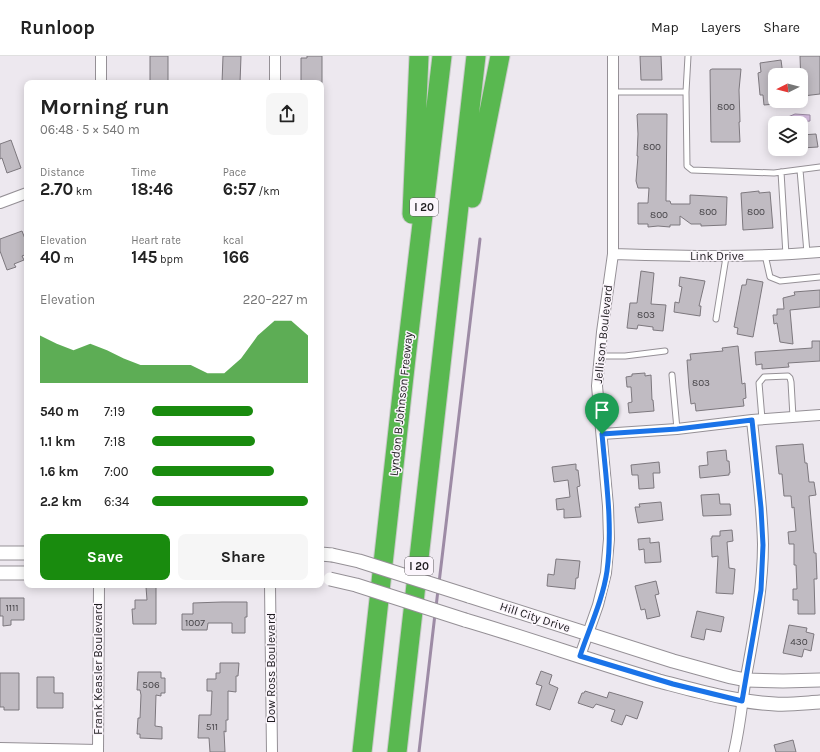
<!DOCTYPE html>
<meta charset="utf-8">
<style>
:root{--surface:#fff;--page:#f6f6f6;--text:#222;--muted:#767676;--line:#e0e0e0;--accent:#198b0e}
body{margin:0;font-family:Karla,sans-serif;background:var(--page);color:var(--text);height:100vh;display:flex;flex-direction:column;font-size:15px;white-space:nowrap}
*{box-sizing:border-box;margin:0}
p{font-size:13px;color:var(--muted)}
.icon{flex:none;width:22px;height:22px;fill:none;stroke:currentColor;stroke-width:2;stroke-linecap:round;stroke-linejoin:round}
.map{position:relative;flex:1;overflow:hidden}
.side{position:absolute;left:24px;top:24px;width:300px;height:508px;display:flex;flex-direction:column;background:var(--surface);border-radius:8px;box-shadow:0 2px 10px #0003}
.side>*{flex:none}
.needle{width:26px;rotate:264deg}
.fabs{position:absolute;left:768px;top:12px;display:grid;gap:8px}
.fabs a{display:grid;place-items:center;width:40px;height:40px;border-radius:8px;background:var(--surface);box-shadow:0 2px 10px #0003;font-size:20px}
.pin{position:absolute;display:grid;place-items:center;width:34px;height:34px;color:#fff;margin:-41px -17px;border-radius:50% 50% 50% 0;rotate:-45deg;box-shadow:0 0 4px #0007}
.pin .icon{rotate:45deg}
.round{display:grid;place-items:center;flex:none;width:42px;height:42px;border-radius:8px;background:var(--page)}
.headline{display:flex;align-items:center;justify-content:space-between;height:68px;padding:0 16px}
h1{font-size:22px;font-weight:700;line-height:30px}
.stats{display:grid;grid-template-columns:repeat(3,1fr);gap:6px;height:68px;padding:4px 16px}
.stats div{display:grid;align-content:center}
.stats b{font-size:17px;font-weight:700}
.stats small{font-size:11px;font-weight:400}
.stats p{font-size:11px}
.chart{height:112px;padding:8px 16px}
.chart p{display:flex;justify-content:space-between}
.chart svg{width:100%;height:72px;margin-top:4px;fill:var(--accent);opacity:.7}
.button{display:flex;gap:8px;margin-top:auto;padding:8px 16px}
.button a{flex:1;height:46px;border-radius:8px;background:var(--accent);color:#fff;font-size:16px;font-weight:700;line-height:46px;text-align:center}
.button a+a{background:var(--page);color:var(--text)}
ul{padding:0 16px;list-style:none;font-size:13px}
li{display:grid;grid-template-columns:64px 48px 1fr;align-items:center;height:30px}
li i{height:10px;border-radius:5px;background:var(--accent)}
header{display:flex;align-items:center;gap:24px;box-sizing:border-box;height:56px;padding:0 20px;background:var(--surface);border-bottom:1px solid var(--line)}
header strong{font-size:19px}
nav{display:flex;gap:22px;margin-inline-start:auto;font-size:14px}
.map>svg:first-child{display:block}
</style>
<header>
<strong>Runloop</strong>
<nav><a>Map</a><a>Layers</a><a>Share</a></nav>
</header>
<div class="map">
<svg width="820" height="696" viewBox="0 0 820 696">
<rect width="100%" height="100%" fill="#ede8ef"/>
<path fill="#d4bbde" stroke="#9d8ba5" d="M 795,58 L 810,59 L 810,65 L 788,67 L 788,61 Z"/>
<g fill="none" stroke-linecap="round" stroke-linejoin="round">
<path stroke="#9d8ba5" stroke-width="3" d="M 439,527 L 480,183
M 436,551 L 438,534
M 419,696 L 435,558"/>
</g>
<path fill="#c0bbc2" stroke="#7d787e" d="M 150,0 L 168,0 L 168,27 L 150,27 Z
M 223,0 L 241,0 L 240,27 L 222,27 Z
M 307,0 L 322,0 L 322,27 L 301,27 L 301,2 L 307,2 Z
M 640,0 L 661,0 L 662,24 L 641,24 Z
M 800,0 L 820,0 L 820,38 L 803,40 L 802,29 L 801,29 Z
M 781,4 L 783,19 L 775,19 L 775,48 L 764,49 L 763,39 L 760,39 L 758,17 L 761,16 L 760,7 Z
M 712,13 L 741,13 L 739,34 L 740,66 L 739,66 L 740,86 L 711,86 L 710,14 Z
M 638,58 L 667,58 L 666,145 L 670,145 L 671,148 L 690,148 L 690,139 L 727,141 L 726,169 L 701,170 L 701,168 L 691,168 L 680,160 L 680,169 L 670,169 L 670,171 L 658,170 L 648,171 L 648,168 L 638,168 L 638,147 L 648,147 L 649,132 L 638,132 L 636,125 L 638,100 L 637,100 L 638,78 L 637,59 Z
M 816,78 L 818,91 L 801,92 L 801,79 Z
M 11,84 L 21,112 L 7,117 L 2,102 L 0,103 L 0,88 Z
M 759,135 L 759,137 L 770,136 L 773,172 L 743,174 L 741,137 Z
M 22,175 L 27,188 L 27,198 L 22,200 L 24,204 L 14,208 L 16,211 L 7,214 L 0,195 L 0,183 Z
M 641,215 L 654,217 L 651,248 L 666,249 L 663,275 L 653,274 L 653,271 L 638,269 L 637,273 L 627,272 L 630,247 L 637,247 Z
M 680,221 L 705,225 L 699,250 L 701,250 L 700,260 L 674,256 L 675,246 L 679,247 L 682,231 L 679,230 Z
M 747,223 L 763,226 L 753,281 L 737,278 L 738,272 L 734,271 L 742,229 L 746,229 Z
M 820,234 L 820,251 L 790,254 L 793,288 L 780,286 L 777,267 L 774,268 L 773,259 L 777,259 L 777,253 L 784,253 L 783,242 L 795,239 L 794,236 Z
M 812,285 L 820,285 L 820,305 L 788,307 L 789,311 L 762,313 L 762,308 L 756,309 L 755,296 L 812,292 Z
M 738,290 L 742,328 L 745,327 L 746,342 L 743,343 L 744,350 L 696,355 L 695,347 L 691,348 L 689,332 L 687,304 L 691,304 L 690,298 L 723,295 L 722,292 Z
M 645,317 L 645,320 L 651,319 L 652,344 L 653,344 L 654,355 L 629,357 L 628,347 L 632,346 L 631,331 L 627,331 L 626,321 L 632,320 L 632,318 Z
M 803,388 L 805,407 L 807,407 L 809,426 L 814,426 L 816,439 L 809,440 L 814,497 L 816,497 L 817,523 L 814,523 L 815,558 L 798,558 L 798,544 L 793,544 L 793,533 L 797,533 L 796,509 L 794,509 L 794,488 L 789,488 L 788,476 L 796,475 L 794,451 L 792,452 L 791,440 L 784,440 L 782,418 L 779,418 L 776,390 Z
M 726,394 L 727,405 L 729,405 L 730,417 L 729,417 L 729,419 L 700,422 L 699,410 L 708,409 L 707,396 Z
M 659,406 L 660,417 L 653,417 L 654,432 L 639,433 L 638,419 L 632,419 L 631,409 Z
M 576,408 L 576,414 L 578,414 L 580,430 L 577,431 L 581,461 L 564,462 L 564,453 L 557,454 L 556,443 L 570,441 L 568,424 L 554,426 L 552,411 Z
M 719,438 L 720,448 L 730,448 L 731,459 L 703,460 L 701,439 Z
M 661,446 L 663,464 L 638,467 L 635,451 L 640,451 L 639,448 Z
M 732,474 L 733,485 L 727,486 L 729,512 L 735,513 L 733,538 L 716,537 L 718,500 L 712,501 L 711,482 L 712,482 L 712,480 L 720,480 L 720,475 Z
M 650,482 L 650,487 L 659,486 L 661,506 L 645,507 L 644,493 L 639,494 L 638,483 Z
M 556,503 L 580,505 L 578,522 L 576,522 L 575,533 L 547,530 L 548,518 L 554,519 Z
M 656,525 L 659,538 L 655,539 L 660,560 L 647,563 L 645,553 L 641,554 L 635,530 Z
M 146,531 L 156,531 L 156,568 L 133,568 L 132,553 L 135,553 L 135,544 L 147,544 Z
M 0,542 L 24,542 L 24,564 L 11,564 L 11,569 L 3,570 L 3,560 L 0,560 Z
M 222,546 L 247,546 L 247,561 L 245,561 L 245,577 L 232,577 L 232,567 L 208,567 L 207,574 L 182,574 L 182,558 L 193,558 L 193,547 Z
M 697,555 L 724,561 L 721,576 L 706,573 L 704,584 L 691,581 Z
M 789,569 L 807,572 L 806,576 L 814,578 L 811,595 L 804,593 L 802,601 L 783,597 Z
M 220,607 L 239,607 L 238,620 L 236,620 L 236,636 L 228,635 L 228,664 L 226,664 L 226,676 L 224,675 L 225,696 L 210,696 L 209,682 L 198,682 L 199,659 L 211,659 L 212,635 L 207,635 L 207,623 L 216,623 L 216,617 L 220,617 Z
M 541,615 L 552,619 L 549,628 L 558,632 L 550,654 L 536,649 L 542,630 L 536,628 Z
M 138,616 L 161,616 L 161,622 L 165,622 L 165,637 L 161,637 L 161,640 L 156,639 L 155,670 L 162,671 L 162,683 L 140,682 L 140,678 L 137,678 L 138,662 L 140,662 L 141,639 L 140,634 L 137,634 Z
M 0,617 L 19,617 L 19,654 L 4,654 L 4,651 L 0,651 Z
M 37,621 L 54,621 L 54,637 L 63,637 L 63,652 L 37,652 Z
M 585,635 L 607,642 L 609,636 L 643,646 L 637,663 L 626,659 L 622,669 L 611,665 L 615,654 L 596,648 L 593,652 L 578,647 L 582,637 L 584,637 Z
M 793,684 L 796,696 L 776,696 L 774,689 Z"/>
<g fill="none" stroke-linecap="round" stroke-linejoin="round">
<defs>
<path id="service" d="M 688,0 L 686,36 L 687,110 L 692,114 L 774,117 L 820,111
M 613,36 L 686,36
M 800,114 L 807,197
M 781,116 L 786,199
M 765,199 L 770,221 L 780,225 L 820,221
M 716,263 L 726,201
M 600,300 L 625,300 L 665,295
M 672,319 L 677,373
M 762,363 L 759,327 L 764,321 L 788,320 L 790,322 L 791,326 L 793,361"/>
<path id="minor" d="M 101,0 L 101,27
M 275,27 L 275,0
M 0,147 L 27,137
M 613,198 C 682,200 751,202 820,196
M 602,378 L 677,373 L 752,364 L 820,359
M 270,529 L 272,696
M 580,600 L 598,549 L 606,517 L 609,483 L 608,450 L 597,330 L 602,276 L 613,198 L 613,0
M 0,692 L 98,694
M 98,696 L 99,529
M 734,696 C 740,671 742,646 746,621 C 754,577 763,533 763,488 C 762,447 756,405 752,364"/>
<path id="tertiary" d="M 0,497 L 27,497
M 321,498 L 332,499
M 0,517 L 27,517
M 469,540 L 673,605 L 731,621 L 746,624 L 783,625 L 820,624
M 465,564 C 530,583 594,606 659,625 C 697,635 735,646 775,648 C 789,649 805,647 820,646"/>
<path id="motorway" d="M 472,142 L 500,0
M 412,158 L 419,0
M 362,696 L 406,302 L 442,0
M 397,696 L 476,0"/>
</defs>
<use href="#service" stroke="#959096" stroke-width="7"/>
<use href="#minor" stroke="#959096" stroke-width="12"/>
<use href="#tertiary" stroke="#959096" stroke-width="15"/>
<use href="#motorway" stroke="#c9c9c9" stroke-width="21"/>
<use href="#service" stroke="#fff" stroke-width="5"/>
<use href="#minor" stroke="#fff" stroke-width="10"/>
<use href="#tertiary" stroke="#fff" stroke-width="13"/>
<use href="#motorway" stroke="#59b850" stroke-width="19"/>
<defs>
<path id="tertiary-bridge" d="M 332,499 L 359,505 L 469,540
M 330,523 L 356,529 L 465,564"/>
</defs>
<use href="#tertiary-bridge" stroke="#959096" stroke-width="15" stroke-linecap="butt"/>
<use href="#tertiary-bridge" stroke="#fff" stroke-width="13"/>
</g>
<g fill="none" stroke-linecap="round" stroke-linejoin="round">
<defs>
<path id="route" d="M 752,364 L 761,452 L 763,489 L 761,534 L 742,645 L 673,628 L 580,600 C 589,573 603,543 607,515 C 613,470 606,423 602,378 L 677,373 Z"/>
</defs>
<use href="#route" stroke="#fff" stroke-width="8"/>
<use href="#route" stroke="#1a73e8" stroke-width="5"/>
</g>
<g text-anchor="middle" stroke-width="3" stroke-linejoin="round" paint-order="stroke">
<g font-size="10" fill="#464448">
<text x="726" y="54">800</text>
<text x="652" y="94">800</text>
<text x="708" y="159">800</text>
<text x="756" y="159">800</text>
<text x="659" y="162">800</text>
<text x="646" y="262">803</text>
<text x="701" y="330">803</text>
<text x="12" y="555">1111</text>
<text x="195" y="570">1007</text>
<text x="799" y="589">430</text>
<text x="151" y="632">506</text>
<text x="212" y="674">511</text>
</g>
<g fill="#fbf5fc" stroke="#605d61" stroke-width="1">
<rect x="410" y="142" width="28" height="18" rx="3"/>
<rect x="405" y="501" width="28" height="18" rx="3"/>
</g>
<g font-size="11" font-weight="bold" fill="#1e1c1f">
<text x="424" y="155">I 20</text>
<text x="419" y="514">I 20</text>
</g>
<g font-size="12" fill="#1e1c1f" stroke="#fbf5fc">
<text x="717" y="204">Link Drive</text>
<text transform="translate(603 278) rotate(-84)" y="4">Jellison Boulevard</text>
<text transform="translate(401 348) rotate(-84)" y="4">Lyndon B Johnson Freeway</text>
<text transform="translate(535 561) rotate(18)" y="4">Hill City Drive</text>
<text transform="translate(271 612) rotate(-90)" y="4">Dow Ross Boulevard</text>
<text transform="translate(98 613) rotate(-90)" y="4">Frank Keasler Boulevard</text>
</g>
</g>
</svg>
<div class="fabs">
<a><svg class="needle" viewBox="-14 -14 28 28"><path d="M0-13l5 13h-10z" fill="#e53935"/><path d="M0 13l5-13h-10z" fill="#767676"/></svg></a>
<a><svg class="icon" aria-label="layers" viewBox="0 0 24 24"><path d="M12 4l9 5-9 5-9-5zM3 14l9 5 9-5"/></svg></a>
</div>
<div class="pin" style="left:602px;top:378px;background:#1e9e55"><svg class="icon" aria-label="arrive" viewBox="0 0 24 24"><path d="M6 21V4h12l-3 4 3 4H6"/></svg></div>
<section class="side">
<div class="headline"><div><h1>Morning run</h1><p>06:48 · 5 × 540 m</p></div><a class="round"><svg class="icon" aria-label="share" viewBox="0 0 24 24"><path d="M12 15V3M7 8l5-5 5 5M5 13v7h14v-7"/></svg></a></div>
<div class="stats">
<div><p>Distance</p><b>2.70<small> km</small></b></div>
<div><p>Time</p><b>18:46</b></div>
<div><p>Pace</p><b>6:57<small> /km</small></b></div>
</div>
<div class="stats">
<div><p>Elevation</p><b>40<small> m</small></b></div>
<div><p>Heart rate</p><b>145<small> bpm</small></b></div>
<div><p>kcal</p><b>166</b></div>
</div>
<div class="chart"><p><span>Elevation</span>220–227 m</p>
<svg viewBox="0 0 160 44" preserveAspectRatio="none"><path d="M0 44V15L10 20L20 24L30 20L40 24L50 29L60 33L70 33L80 33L90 33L100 38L110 38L120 29L130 15L140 6L150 6L160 15V44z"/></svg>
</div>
<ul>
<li><b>540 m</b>7:19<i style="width:65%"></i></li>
<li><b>1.1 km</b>7:18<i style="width:66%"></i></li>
<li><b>1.6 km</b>7:00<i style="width:78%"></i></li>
<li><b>2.2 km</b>6:34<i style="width:100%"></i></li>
</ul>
<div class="button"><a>Save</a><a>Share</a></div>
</section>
</div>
